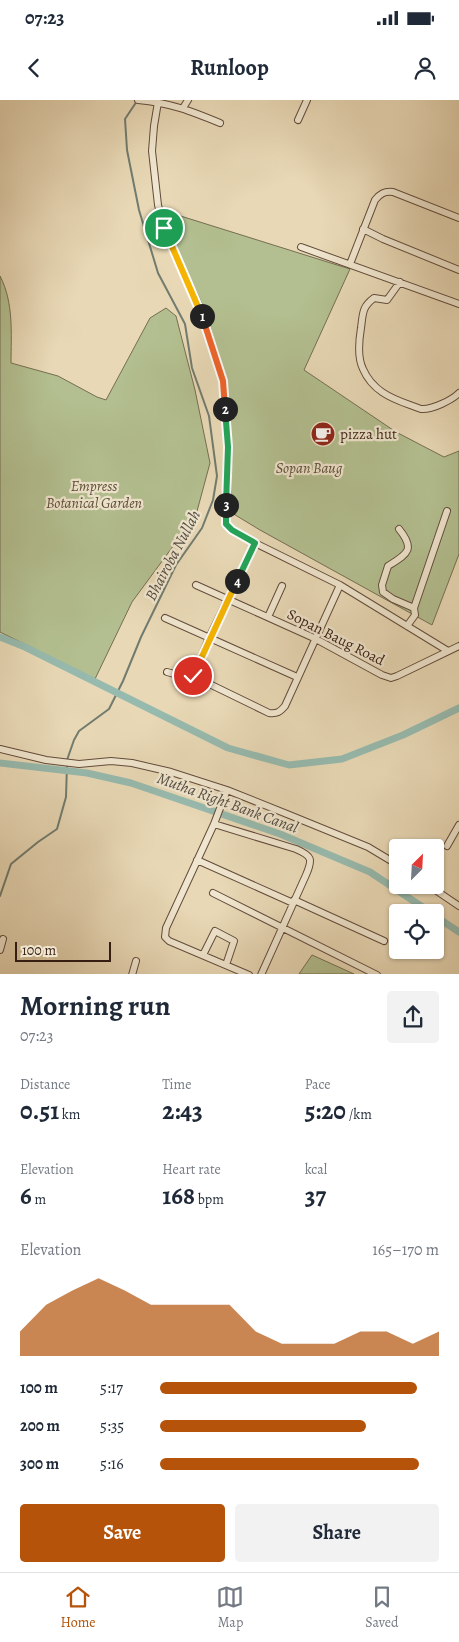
<!DOCTYPE html>
<meta charset="utf-8">
<style>
:root{--surface:#fff;--page:#f2f2f3;--text:#1f2937;--muted:#747a83;--line:#e0e1e3;--accent:#b45309}
body{margin:0;font-family:Alegreya,serif;background:var(--page);color:var(--text);height:100vh;display:flex;flex-direction:column;font-size:19px;white-space:nowrap}
*{box-sizing:border-box;margin:0}
p{font-size:16px;color:var(--muted)}
.icon{flex:none;width:28px;height:28px;fill:none;stroke:currentColor;stroke-width:2;stroke-linecap:round;stroke-linejoin:round}
.map{position:relative;height:874px;overflow:hidden}
.sheet{display:flex;flex-direction:column;background:var(--surface);flex:1}
.sheet>*{flex:none}
.needle{width:32px;rotate:24deg}
.controls{position:absolute;left:389px;top:739px;display:grid;gap:10px}
.controls a{display:grid;place-items:center;width:55px;height:55px;border-radius:5px;background:var(--surface);box-shadow:0 1px 4px #0004;font-size:25px}
.scale{position:absolute;left:15px;bottom:12px;width:96px;box-sizing:border-box;padding-left:5px;border:2px solid #371e13;border-top:0;font-size:14px;line-height:18px;white-space:nowrap;color:#371e13;-webkit-text-stroke:4px #f0e6cf;paint-order:stroke}
.pin{position:absolute;display:grid;place-items:center;width:42px;height:42px;color:#fff;margin:-21px;border:2px solid #fff;border-radius:50%;box-shadow:0 1px 5px #0007}
.km{position:absolute;width:25px;height:25px;margin:-12px;border-radius:50%;background:#222;color:#fff;font-size:14px;line-height:25px;text-align:center}
.round{display:grid;place-items:center;flex:none;width:52px;height:52px;border-radius:5px;background:var(--page)}
.headline{display:flex;align-items:center;justify-content:space-between;height:85px;padding:0 20px}
h1{font-size:28px;font-weight:700;line-height:38px}
.figures{display:grid;grid-template-columns:repeat(3,1fr);gap:8px;height:85px;padding:5px 20px}
.figures div{display:grid;align-content:center}
.figures b{font-size:25px;font-weight:700}
.figures small{font-size:14px;font-weight:400}
.figures p{font-size:14px}
.chart{height:140px;padding:10px 20px}
.chart p{display:flex;justify-content:space-between}
.chart svg{width:100%;height:90px;margin-top:5px;fill:var(--accent);opacity:.7}
.action{display:flex;gap:10px;margin-top:auto;padding:10px 20px}
.action a{flex:1;height:58px;border-radius:5px;background:var(--accent);color:#fff;font-size:20px;font-weight:700;line-height:58px;text-align:center}
.action a+a{background:var(--page);color:var(--text)}
ul{padding:0 20px;list-style:none;font-size:16px}
li{display:grid;grid-template-columns:80px 60px 1fr;align-items:center;height:38px}
li i{height:12px;border-radius:6px;background:var(--accent)}
.status{display:flex;justify-content:space-between;align-items:center;height:35px;padding:0 25px;background:var(--surface);direction:ltr}
.status svg{height:14px;fill:currentColor}
header{display:flex;justify-content:space-between;align-items:center;height:65px;padding:0 20px;background:var(--surface);font-size:22px;font-weight:700}
.menu{display:flex;justify-content:space-around;align-items:center;height:70px;border-top:1px solid var(--line);background:var(--surface);font-size:14px;color:var(--muted)}
.menu a{display:grid;justify-items:center;gap:2px}
.menu .on{color:var(--accent)}
.map>svg:first-child{display:block}
</style>
<div class="status"><b>07:23</b><svg viewBox="0 0 49 12"><path d="M0 12V9h3v3zM5 12V6h3v6zM10 12V3h3v9zM15 12V0h3v12zM26 1h20v11H26zM47 4h2v5h-2z"/></svg></div>
<header><svg class="icon" aria-label="back" viewBox="0 0 24 24"><path d="M15 5l-7 7 7 7"/></svg>Runloop<svg class="icon" aria-label="person" viewBox="0 0 24 24"><circle cx="12" cy="8" r="4"/><path d="M4 21q1-7 8-7t8 7"/></svg></header>
<div class="map">
<svg width="459" height="875" viewBox="0 0 459 875">
<rect width="100%" height="100%" fill="#e8d8b5"/>
<filter id="stains"><feTurbulence type="fractalNoise" baseFrequency=".004" numOctaves="4"/><feColorMatrix values="0 0 0 0 .2 0 0 0 0 .09 0 0 0 0 .02 0 0 0 .5 -.17"/></filter>
<radialGradient id="worn" r=".72"><stop offset=".6" stop-color="#630" stop-opacity="0"/><stop offset="1" stop-color="#630" stop-opacity=".3"/></radialGradient>
<path fill="#b3bf90" stroke="#756e52" d="M 171,113 L 350,169 L 304,270 L 396,332 L 444,357 L 459,351 L 459,454 L 432,525 L 260,430 L 232,413 L 230,341 L 223,278 L 210,235 L 204,208 L 168,130 Z
M 0,176 C 14,203 11,234 11,263 L 58,276 L 97,297 L 106,300 L 150,218 L 166,208 L 176,216 L 195,290 L 210,363 L 196,415 L 132,502 L 95,579 L 0,532 Z
M 312,855 L 354,874 L 299,874 Z"/>
<g fill="none" stroke-linecap="round" stroke-linejoin="round">
<path stroke="#717c70" stroke-width="2" d="M 67,660 L 74,640 L 79,631 L 109,609 L 123,581 L 141,537 L 176,465 L 202,428 L 213,400 L 217,376 L 209,316 L 192,268 L 185,224 L 158,173 L 139,110 L 127,50 L 125,19 L 137,1
M 0,796 L 11,764 L 38,742 L 57,729 L 66,697 L 67,664"/>
<path stroke="#97baae" stroke-width="7" d="M 0,537 L 25,547 L 228,648 L 289,665 L 342,659 L 403,635 L 459,608
M 0,663 L 87,673 L 131,683 L 280,734 L 370,772 L 430,812
M 435,816 L 459,832"/>
<defs>
<path id="minor" d="M 138,0 C 171,3 191,11 220,23
M 158,2 L 154,26 L 152,51 L 158,105 L 164,128 L 205,222 L 223,281 L 228,347 L 225,410 L 226,424 L 232,430 L 255,443 L 340,485 L 448,551
M 183,8 L 188,0
M 298,20 L 307,0
M 363,129 L 383,139 L 459,170
M 301,147 L 459,204
M 350,164 L 375,100 C 380,94 384,91 393,92 L 459,118
M 400,182 L 387,200 L 374,198 C 362,207 363,213 361,228 C 359,240 357,257 363,269 C 372,290 390,298 410,305 C 413,306 418,308 421,309 C 432,310 452,300 459,293
M 399,429 C 416,450 407,454 388,466 L 382,485 L 383,492 L 393,499 L 414,508
M 196,485 L 314,538 L 382,575 L 391,578 L 397,576 L 459,546
M 268,517 L 282,486
M 165,518 L 297,577
M 407,526 L 415,515 L 414,508 L 447,411
M 167,572 L 189,578 L 193,576 L 209,538 L 255,443
M 193,576 L 269,613 C 277,614 280,612 285,606 L 340,485
M 0,649 L 46,660 L 79,664 L 111,661 L 132,663 L 171,672 L 227,690 L 287,714 L 368,747 L 398,765
M 227,690 L 214,724 L 166,828 L 165,837 L 169,841 L 249,875
M 214,724 L 296,749 C 312,756 313,759 306,775 L 261,875
M 447,746 L 459,725
M 197,760 L 293,803
M 428,785 L 459,806
M 213,793 L 377,875
M 294,800 L 384,841
M 0,850 L 3,839
M 203,855 L 215,831 L 234,841 L 226,865
M 132,875 L 136,861"/>
</defs>
<use href="#minor" stroke="#634c3c" stroke-width="8"/>
<use href="#minor" stroke="#f0e6cf" stroke-width="6"/>
</g>
<g fill="none" stroke-linecap="round" stroke-linejoin="round">
<defs>
<path id="split-1" d="M 164,128 L 202,216"/>
<path id="split-2" d="M 202,216 L 223,281 L 225,309"/>
<path id="split-3" d="M 225,309 L 228,347 L 226,405"/>
<path id="split-4" d="M 226,405 L 226,424 L 232,430 L 255,443 L 237,481"/>
<path id="split-5" d="M 193,576 L 237,481"/>
</defs>
<use href="#split-1" stroke="#fff" stroke-width="10"/>
<use href="#split-2" stroke="#fff" stroke-width="10"/>
<use href="#split-3" stroke="#fff" stroke-width="10"/>
<use href="#split-4" stroke="#fff" stroke-width="10"/>
<use href="#split-5" stroke="#fff" stroke-width="10"/>
<use href="#split-1" stroke="#f5b400" stroke-width="6"/>
<use href="#split-2" stroke="#f0652b" stroke-width="6"/>
<use href="#split-3" stroke="#22a559" stroke-width="6"/>
<use href="#split-4" stroke="#22a559" stroke-width="6"/>
<use href="#split-5" stroke="#f5b400" stroke-width="6"/>
</g>
<defs>
<symbol id="cafe-disc" viewBox="-11 -11 22 22"><circle r="9.5" fill="#8f2418" stroke="#f0e6cf"/><path d="M-5.5-4.5H6V0H3Q3 3.5 0 3.5H-2.5Q-5.5 3.5-5.5 0ZM3-3.2v2h1.7v-2ZM-6 4.5H4V6H-6Z" fill="#fff"/></symbol>
</defs>
<g fill-rule="evenodd">
<use href="#cafe-disc" x="309" y="320" width="28" height="28"/>
</g>
<g text-anchor="middle" stroke-width="4.5" stroke-linejoin="round" paint-order="stroke">
<g font-size="15" fill="#371e13" stroke="#f0e6cf" text-anchor="start">
<text x="340" y="339">pizza hut</text>
</g>
<g font-size="15" font-style="italic" fill="#5c4e38" stroke="#f0e6cf">
<text x="309" y="373">Sopan Baug</text>
<text x="94" y="391">Empress<tspan x="94" dy="17">Botanical Garden</tspan></text>
</g>
<g font-size="15" fill="#371e13" stroke="#f0e6cf">
<text transform="translate(336 537) rotate(27)" y="5">Sopan Baug Road</text>
</g>
<g font-size="16" font-style="italic" fill="#544d42" stroke="#f0e6cf">
<text transform="translate(172 455) rotate(-62)" y="6">Bhairoba Nullah</text>
<text transform="translate(228 702) rotate(20)" y="6">Mutha Right Bank Canal</text>
</g>
</g>
<rect width="100%" height="100%" filter="url(#stains)"/>
<rect width="100%" height="100%" fill="url(#worn)"/>
</svg>
<div class="controls">
<a><svg class="needle" viewBox="-14 -14 28 28"><path d="M0-13l5 13h-10z" fill="#e53935"/><path d="M0 13l5-13h-10z" fill="#747a83"/></svg></a>
<a><svg class="icon" aria-label="locate" viewBox="0 0 24 24"><circle cx="12" cy="12" r="6"/><path d="M12 2v4M12 18v4M2 12h4M18 12h4"/></svg></a>
</div>
<div class="scale">100 m</div>
<div class="pin" style="left:164px;top:128px;background:#1e9e55"><svg class="icon" aria-label="arrive" viewBox="0 0 24 24"><path d="M6 21V4h12l-3 4 3 4H6"/></svg></div>
<div class="pin" style="left:193px;top:576px;background:#d93025"><svg class="icon" aria-label="check" viewBox="0 0 24 24"><path d="M5 12l5 5 9-10"/></svg></div>
<b class="km" style="left:202px;top:216px">1</b>
<b class="km" style="left:225px;top:309px">2</b>
<b class="km" style="left:226px;top:405px">3</b>
<b class="km" style="left:237px;top:481px">4</b>
</div>
<section class="sheet">
<div class="headline"><div><h1>Morning run</h1><p>07:23</p></div><a class="round"><svg class="icon" aria-label="share" viewBox="0 0 24 24"><path d="M12 15V3M7 8l5-5 5 5M5 13v7h14v-7"/></svg></a></div>
<div class="figures">
<div><p>Distance</p><b>0.51<small> km</small></b></div>
<div><p>Time</p><b>2:43</b></div>
<div><p>Pace</p><b>5:20<small> /km</small></b></div>
</div>
<div class="figures">
<div><p>Elevation</p><b>6<small> m</small></b></div>
<div><p>Heart rate</p><b>168<small> bpm</small></b></div>
<div><p>kcal</p><b>37</b></div>
</div>
<div class="chart"><p><span>Elevation</span>165–170 m</p>
<svg viewBox="0 0 160 44" preserveAspectRatio="none"><path d="M0 44V32L10 19L20 12L30 6L40 12L50 19L60 19L70 19L80 19L90 32L100 38L110 38L120 38L130 32L140 32L150 38L160 32V44z"/></svg>
</div>
<ul>
<li><b>100 m</b>5:17<i style="width:92%"></i></li>
<li><b>200 m</b>5:35<i style="width:74%"></i></li>
<li><b>300 m</b>5:16<i style="width:93%"></i></li>
</ul>
<div class="action"><a>Save</a><a>Share</a></div>
</section>
<nav class="menu">
<a class="on"><svg class="icon" aria-label="home" viewBox="0 0 24 24"><path d="M3 11l9-7 9 7M6 9v11h12V9"/></svg>Home</a>
<a><svg class="icon" aria-label="map" viewBox="0 0 24 24"><path d="M3 6l6-2 6 2 6-2v14l-6 2-6-2-6 2zM9 4v14M15 6v14"/></svg>Map</a>
<a><svg class="icon" aria-label="saved" viewBox="0 0 24 24"><path d="M7 4h10v16l-5-4-5 4z"/></svg>Saved</a>
</nav>
